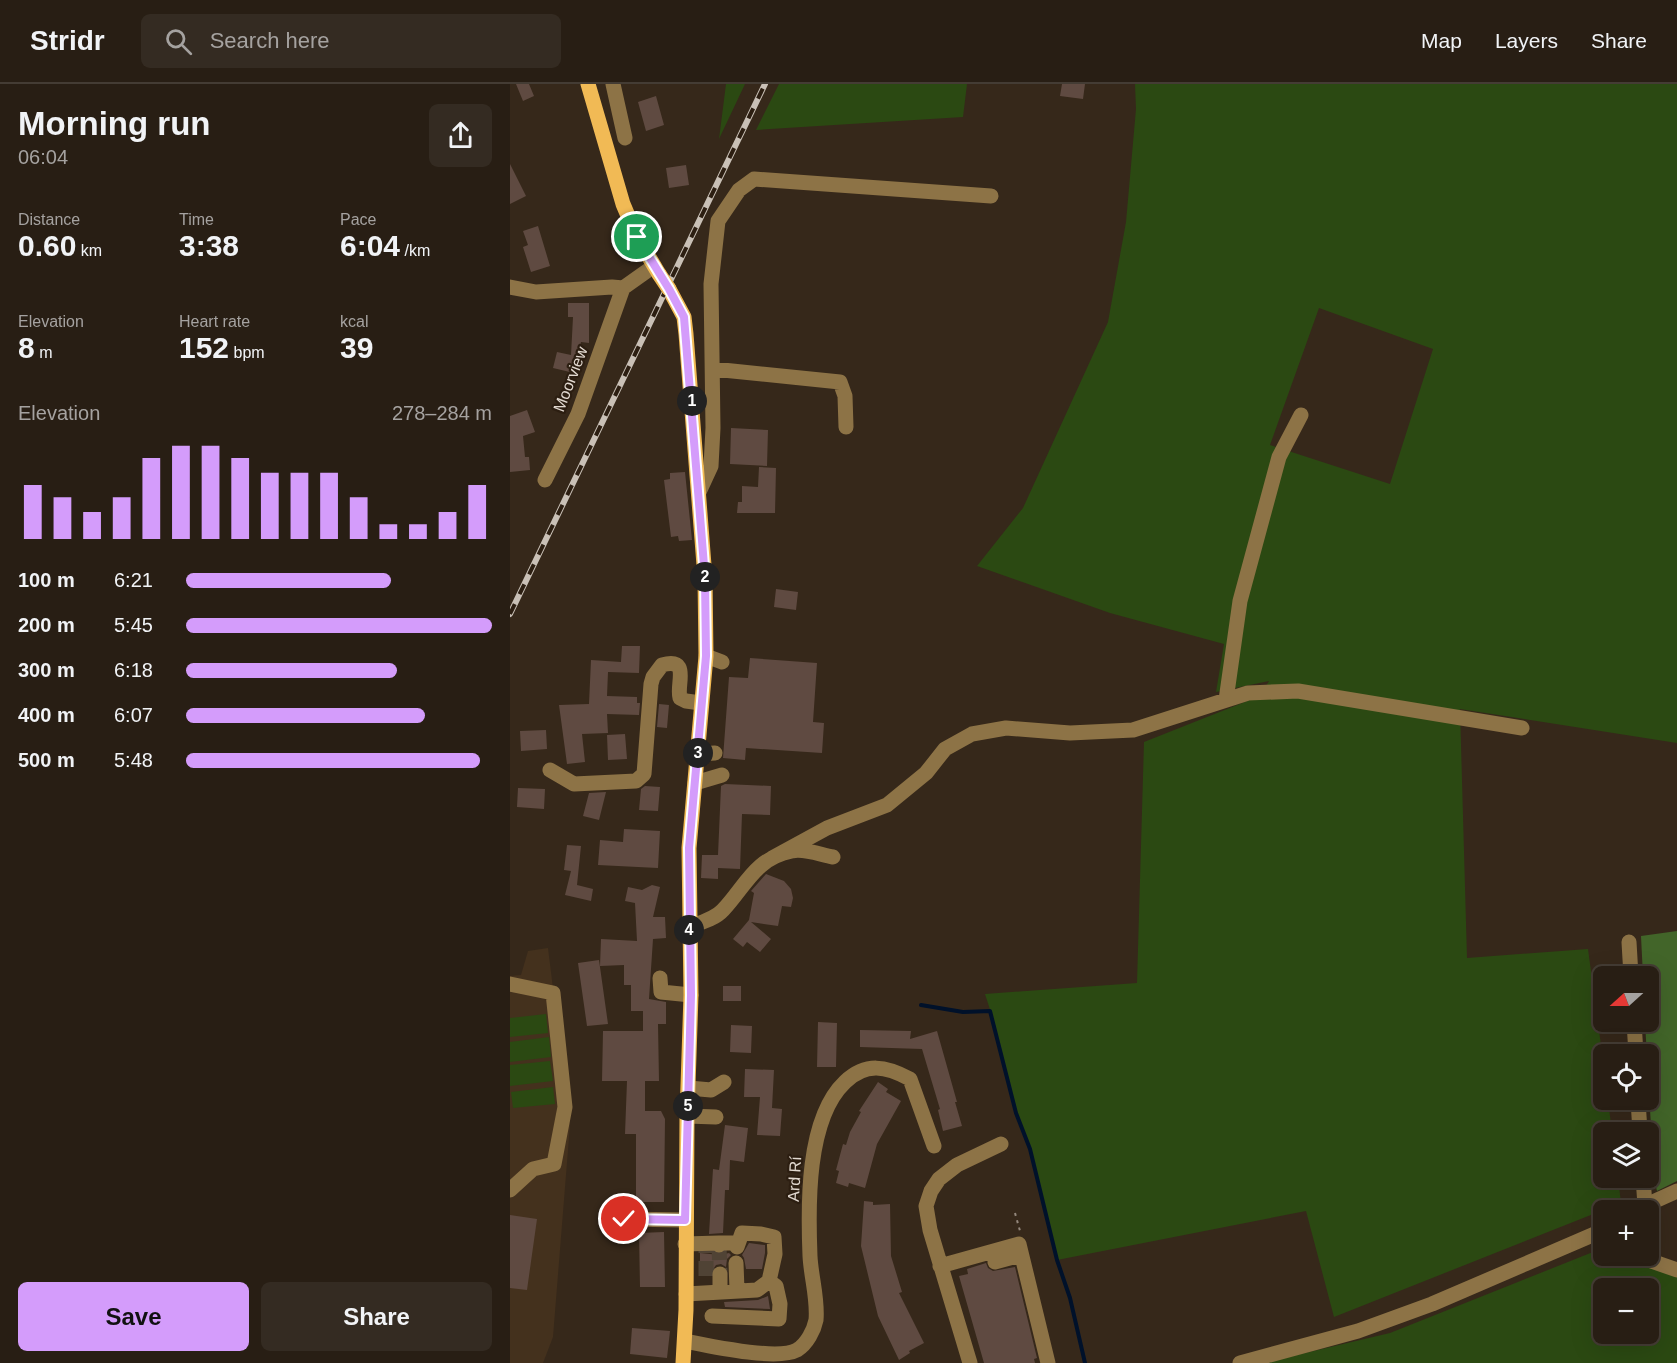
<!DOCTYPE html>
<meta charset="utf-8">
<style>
:root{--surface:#281e14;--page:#342b22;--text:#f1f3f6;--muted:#a5a2a0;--line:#443c34;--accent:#d49cfb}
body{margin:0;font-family:Helvetica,sans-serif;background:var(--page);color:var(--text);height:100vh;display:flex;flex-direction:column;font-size:22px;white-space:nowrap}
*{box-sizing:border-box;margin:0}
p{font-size:20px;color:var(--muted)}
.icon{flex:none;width:33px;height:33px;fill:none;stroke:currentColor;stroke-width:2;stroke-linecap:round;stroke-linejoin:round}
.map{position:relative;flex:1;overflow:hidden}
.drawer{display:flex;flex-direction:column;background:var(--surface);width:510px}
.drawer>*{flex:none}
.needle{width:39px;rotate:249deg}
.tools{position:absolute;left:1083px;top:882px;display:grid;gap:12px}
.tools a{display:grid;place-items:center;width:66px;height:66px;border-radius:9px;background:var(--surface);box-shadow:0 6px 24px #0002,0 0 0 2px var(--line);font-size:30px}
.pin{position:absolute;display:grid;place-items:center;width:51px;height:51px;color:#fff;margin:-26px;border:3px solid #fff;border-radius:50%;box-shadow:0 2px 6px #0007}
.km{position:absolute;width:30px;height:30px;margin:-15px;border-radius:50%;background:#222;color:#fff;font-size:16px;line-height:30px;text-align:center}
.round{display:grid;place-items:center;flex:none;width:63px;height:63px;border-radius:9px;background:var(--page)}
.headline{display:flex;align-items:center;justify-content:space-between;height:102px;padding:0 18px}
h1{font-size:33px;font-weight:700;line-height:45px}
.figures{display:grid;grid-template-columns:repeat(3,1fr);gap:9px;height:102px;padding:6px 18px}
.figures div{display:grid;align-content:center}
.figures b{font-size:30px;font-weight:700}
.figures small{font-size:16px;font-weight:400}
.figures p{font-size:16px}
.chart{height:168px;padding:12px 18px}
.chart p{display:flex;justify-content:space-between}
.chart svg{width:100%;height:108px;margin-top:6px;stroke:var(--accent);stroke-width:6}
.action{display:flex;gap:12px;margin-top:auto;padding:12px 18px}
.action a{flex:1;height:69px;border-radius:9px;background:var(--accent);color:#111;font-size:24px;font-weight:700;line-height:69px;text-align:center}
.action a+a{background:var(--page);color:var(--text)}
ul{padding:0 18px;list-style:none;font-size:20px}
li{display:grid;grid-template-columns:96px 72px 1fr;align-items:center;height:45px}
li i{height:15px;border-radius:8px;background:var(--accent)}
header{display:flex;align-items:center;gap:36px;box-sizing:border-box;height:84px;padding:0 30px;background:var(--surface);border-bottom:2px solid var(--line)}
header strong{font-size:28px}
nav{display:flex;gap:33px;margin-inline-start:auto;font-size:21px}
.search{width:420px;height:54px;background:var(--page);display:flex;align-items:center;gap:15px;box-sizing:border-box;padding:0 21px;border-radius:9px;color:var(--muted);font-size:22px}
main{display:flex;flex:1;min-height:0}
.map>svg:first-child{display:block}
</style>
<header>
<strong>Stridr</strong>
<div class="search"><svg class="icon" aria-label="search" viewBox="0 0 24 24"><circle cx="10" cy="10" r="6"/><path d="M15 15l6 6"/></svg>Search here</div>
<nav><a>Map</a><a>Layers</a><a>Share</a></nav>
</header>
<main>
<section class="drawer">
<div class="headline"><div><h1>Morning run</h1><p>06:04</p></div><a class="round"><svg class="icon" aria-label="share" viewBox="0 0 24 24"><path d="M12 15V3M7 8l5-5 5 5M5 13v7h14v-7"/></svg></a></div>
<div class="figures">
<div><p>Distance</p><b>0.60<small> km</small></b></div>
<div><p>Time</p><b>3:38</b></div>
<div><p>Pace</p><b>6:04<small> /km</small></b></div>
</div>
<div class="figures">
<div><p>Elevation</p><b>8<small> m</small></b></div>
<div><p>Heart rate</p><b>152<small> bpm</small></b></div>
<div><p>kcal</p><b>39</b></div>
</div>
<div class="chart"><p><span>Elevation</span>278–284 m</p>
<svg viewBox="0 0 160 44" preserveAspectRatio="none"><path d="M5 44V22M15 44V27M25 44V33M35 44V27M45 44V11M55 44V6M65 44V6M75 44V11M85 44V17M95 44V17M105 44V17M115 44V27M125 44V38M135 44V38M145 44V33M155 44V22"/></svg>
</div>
<ul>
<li><b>100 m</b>6:21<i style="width:67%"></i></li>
<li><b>200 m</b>5:45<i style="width:100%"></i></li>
<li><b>300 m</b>6:18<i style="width:69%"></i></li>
<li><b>400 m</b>6:07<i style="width:78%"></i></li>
<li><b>500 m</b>5:48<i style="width:96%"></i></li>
</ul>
<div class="action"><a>Save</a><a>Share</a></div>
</section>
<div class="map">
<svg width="1167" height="1279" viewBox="0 0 1167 1279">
<rect width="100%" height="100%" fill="#36281a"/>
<path fill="#44311d" d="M 38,864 L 60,1041 L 43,1253 L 33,1279 L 0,1279 L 0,892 L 11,891 L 18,867 Z"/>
<path fill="#2b4912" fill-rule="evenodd" d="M 216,0 L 235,0 L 209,55 Z
M 269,0 L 457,0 L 453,33 L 246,46 Z
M 625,0 L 1167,0 L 1167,659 L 950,625 L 957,874 L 1078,865 L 1093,976 L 1094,1016 L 1098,1016 L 1102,1048 L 1094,1048 L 1094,1094 L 1108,1094 L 1111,1119 L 824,1233 L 796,1127 L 547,1176 L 520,1065 L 506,1029 L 485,941 L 475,910 L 627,899 L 634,658 L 750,612 L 759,597 L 706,608 L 714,560 L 600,529 L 467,482 L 513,424 L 598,238 L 616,138 L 626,25 ZM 809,224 L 923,265 L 880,400 L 760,361 Z
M 36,930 L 38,949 L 0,953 L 0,934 Z
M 39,953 L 41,973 L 0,978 L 0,958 Z
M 40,977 L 43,997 L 0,1002 L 0,981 Z
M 43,1003 L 45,1020 L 3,1024 L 1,1008 Z
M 1093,1164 L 1094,1172 L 1116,1172 L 1167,1191 L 1167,1279 L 753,1279 L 880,1249 ZM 1094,1204 L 1138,1204 L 1138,1250 L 1094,1250 Z"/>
<path fill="#426529" d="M 1167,847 L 1167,1097 L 1147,1107 L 1144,1095 L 1135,938 L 1138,938 L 1138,892 L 1133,892 L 1131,852 Z"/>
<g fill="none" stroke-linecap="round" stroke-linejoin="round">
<path stroke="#00112a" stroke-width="4" d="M 411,921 L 453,928 L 480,927 L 506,1029 L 520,1065 L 547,1176 L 560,1214 L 575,1279"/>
</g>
<path fill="#5f4a41" d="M 6,0 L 19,0 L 24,12 L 13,17 Z
M 552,0 L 575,0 L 573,15 L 550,12 Z
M 146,12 L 154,41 L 136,47 L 128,18 Z
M 0,80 L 16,112 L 0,120 Z
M 176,81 L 179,101 L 159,104 L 156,84 Z
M 28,142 L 40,182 L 21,188 L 13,163 L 18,161 L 13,147 Z
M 58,219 L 79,219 L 79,259 L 71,258 L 64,289 L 43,284 L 47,268 L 61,271 L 63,233 L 58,233 Z
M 17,326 L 25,348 L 13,352 L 15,373 L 19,373 L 20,386 L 0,388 L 0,332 Z
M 221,344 L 258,346 L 257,382 L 220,380 Z
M 249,383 L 266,384 L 265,429 L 227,429 L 228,418 L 232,418 L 232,402 L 248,403 Z
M 175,388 L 182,456 L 169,457 L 168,452 L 161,453 L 154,396 L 160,395 L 160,389 Z
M 266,505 L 288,508 L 286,526 L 264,523 Z
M 112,562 L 130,562 L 129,589 L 98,588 L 97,612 L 127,613 L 127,619 L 130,619 L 129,631 L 97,630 L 98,649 L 72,650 L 75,678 L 57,680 L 49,621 L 79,620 L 81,576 L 111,578 Z
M 240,574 L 307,579 L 303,638 L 314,639 L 312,669 L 236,664 L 235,676 L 213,674 L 219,593 L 238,594 Z
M 149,620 L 159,621 L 157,644 L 147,643 Z
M 36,646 L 37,665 L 11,667 L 10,647 Z
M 115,650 L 117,675 L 98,676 L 97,651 Z
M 215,700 L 261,702 L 260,731 L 232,730 L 230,785 L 208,784 L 208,795 L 191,794 L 192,771 L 208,771 L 211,702 Z
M 135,702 L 150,703 L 148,727 L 129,726 L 131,705 Z
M 8,704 L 35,705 L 34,725 L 7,723 Z
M 96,708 L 89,736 L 73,732 L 79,709 Z
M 114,745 L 150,747 L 148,784 L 88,781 L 90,756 L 113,758 Z
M 57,761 L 71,762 L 67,801 L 83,805 L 81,817 L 55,811 L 61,787 L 54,786 Z
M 256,790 L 274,797 L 281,805 L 283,814 L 281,823 L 272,822 L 268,842 L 241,838 L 261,855 L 250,868 L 237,858 L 233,863 L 223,855 L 239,836 L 244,809 L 241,807 Z
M 142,801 L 150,803 L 143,833 L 155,833 L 156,854 L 143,855 L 139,915 L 156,918 L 156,940 L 148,940 L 149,997 L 135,997 L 135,1027 L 151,1027 L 155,1035 L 154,1118 L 126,1118 L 126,1050 L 115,1050 L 117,997 L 92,997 L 93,947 L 133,947 L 133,927 L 121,927 L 121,901 L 114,901 L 114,881 L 90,882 L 91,855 L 127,857 L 125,819 L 115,817 L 118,803 L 132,806 Z
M 89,876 L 98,940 L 77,942 L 68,879 Z
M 213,902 L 231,902 L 231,917 L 213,917 Z
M 308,938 L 327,939 L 326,983 L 307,983 Z
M 221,941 L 242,942 L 241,969 L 220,968 Z
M 350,946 L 401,947 L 400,955 L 427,947 L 447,1018 L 445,1018 L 452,1042 L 433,1047 L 428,1026 L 430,1025 L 412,965 L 350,963 Z
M 235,985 L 264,986 L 262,1024 L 272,1025 L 270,1052 L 247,1051 L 250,1013 L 234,1013 Z
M 368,998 L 378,1005 L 376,1008 L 391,1017 L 367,1060 L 355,1104 L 339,1099 L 338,1103 L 326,1099 L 329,1087 L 326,1086 L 333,1060 L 336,1061 L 340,1048 L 351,1028 L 349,1027 Z
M 215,1041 L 238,1044 L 234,1078 L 220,1076 L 219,1106 L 215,1106 L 213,1149 L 199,1150 L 203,1085 L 209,1086 Z
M 354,1117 L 363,1118 L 363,1121 L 380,1120 L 381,1172 L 392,1208 L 389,1209 L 414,1259 L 399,1267 L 400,1269 L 389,1276 L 368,1232 L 351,1162 Z
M 0,1131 L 27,1135 L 17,1206 L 0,1204 Z
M 154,1148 L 155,1203 L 130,1203 L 129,1149 Z
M 239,1159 L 255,1161 L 255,1169 L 252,1185 L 236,1185 L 234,1174 L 232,1171 Z
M 190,1169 L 210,1171 L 219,1169 L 221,1171 L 217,1175 L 216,1183 L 211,1180 L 206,1181 L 200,1190 L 190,1191 Z
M 476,1179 L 478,1184 L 483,1187 L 505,1183 L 527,1274 L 524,1275 L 525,1279 L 474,1279 L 449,1192 L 458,1190 L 457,1185 Z
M 258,1212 L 260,1225 L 215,1223 L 214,1218 L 248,1216 Z
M 122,1244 L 160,1247 L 157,1274 L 120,1270 Z"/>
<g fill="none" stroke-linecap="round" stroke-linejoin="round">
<path stroke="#504335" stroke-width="15" stroke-dasharray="15 8" stroke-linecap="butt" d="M 209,1161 L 210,1190
M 196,1192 L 196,1160"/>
<path stroke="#93877c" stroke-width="2" stroke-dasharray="3 4.5" stroke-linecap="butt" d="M 505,1129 L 510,1147"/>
<path stroke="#8d7346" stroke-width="15" d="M 103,0 L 115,54
M 0,203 L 26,208 L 102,203 L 113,204
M 203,285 L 330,298 L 335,312 L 336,343
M 35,396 L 68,330 L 113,204 L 144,182
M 189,408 L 201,382 L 203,344 L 201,200 L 208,137 L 229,106 L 244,95 L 481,112
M 196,572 L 212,578
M 716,616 L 730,517 L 769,373 L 791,331
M 188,670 L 205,669
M 40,686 L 64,700 L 126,697 L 134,690 L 141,600 L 143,593 L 152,581 C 181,573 166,600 170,614 L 176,617 L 191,619
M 185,699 L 212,691
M 262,774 L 317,744 L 377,721 L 416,689 L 435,665 L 462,650 L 496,644 L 560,649 L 623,646 L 738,609 L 788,607 L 1012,644
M 179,843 C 190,839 205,835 213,826 C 235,803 245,774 282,767 C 294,764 311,771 323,773
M 1119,858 L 1121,892
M 150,894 L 151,908 L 181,911
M 0,900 L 43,909 L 55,1023 L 44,1080 L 23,1085 L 0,1106
M 1124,938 L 1126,970
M 179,1004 L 201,1006 L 214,998
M 1128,1016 L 1130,1048
M 177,1032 L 206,1033
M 1133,1094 L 1135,1121
M 1125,1126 L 1167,1107
M 114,1135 L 175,1136
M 175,1160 L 209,1159 L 209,1161
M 1127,1172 L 1167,1186
M 485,1178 L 511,1171
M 226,1179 L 227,1206
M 430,1182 L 509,1160 L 538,1279
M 210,1208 L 210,1190
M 176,1210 L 247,1206 L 259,1197 L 265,1170 L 264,1153 L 251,1150 L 232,1149 L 227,1163 L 224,1159 L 209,1159
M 202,1232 L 269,1235 L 270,1220 L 266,1202 L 259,1197
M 175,1257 C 200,1262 267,1277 287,1266 C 297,1260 304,1246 306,1236 C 308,1215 301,1193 300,1172 C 298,1123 296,1035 335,998 C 356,978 376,982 400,995 L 424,1062
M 460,1279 L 420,1146 L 416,1122 L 421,1107 L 429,1095 L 447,1081 L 491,1060
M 730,1279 L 848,1247 L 922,1220 L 1094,1146"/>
<path stroke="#f1ba55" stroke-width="15" d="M 78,0 L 113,120 L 127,153 L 149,190
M 159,205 L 174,233 L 176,250 L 195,494 L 196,572 L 179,764 L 181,911 L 177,1032 L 176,1226 L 173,1279"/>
<defs>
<path id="rail" d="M 0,530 L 255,0"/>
</defs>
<use href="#rail" stroke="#c9c0b6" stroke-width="6"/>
<use href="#rail" stroke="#2c1e11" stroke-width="4" stroke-dasharray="11" stroke-linecap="butt"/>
<path stroke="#f1ba55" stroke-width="15" d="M 149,190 L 159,205"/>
</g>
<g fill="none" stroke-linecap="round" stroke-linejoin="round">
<defs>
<path id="route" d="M 114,1135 L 175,1136 L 181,911 L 179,764 L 196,572 L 195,494 L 174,233 L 159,205 L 127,153"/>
</defs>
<use href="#route" stroke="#fff" stroke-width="12"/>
<use href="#route" stroke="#d49cfb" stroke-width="8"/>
</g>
<g text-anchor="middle" stroke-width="4.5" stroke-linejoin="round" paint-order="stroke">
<g font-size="16" fill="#e2d9d0" stroke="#2c1e11">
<text transform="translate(60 295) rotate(-69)" y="6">Moorview</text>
<text transform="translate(284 1095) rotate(-87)" y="6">Ard Rí</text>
</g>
</g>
</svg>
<div class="tools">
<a><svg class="needle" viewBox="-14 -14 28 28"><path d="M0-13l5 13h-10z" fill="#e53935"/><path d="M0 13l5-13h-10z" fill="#a5a2a0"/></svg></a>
<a><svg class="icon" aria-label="locate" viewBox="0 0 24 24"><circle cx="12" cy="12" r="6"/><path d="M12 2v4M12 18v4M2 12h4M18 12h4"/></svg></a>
<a><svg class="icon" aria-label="layers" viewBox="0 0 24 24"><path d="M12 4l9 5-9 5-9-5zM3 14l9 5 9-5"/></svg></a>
<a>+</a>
<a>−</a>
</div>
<div class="pin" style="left:127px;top:153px;background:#1e9e55"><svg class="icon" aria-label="arrive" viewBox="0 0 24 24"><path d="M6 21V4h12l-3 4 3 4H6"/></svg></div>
<div class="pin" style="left:114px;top:1135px;background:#d93025"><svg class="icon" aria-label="check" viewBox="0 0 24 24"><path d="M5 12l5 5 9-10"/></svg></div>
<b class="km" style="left:182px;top:317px">1</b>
<b class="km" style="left:195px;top:493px">2</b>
<b class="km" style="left:188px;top:669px">3</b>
<b class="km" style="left:179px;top:846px">4</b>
<b class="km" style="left:178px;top:1022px">5</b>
</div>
</main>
